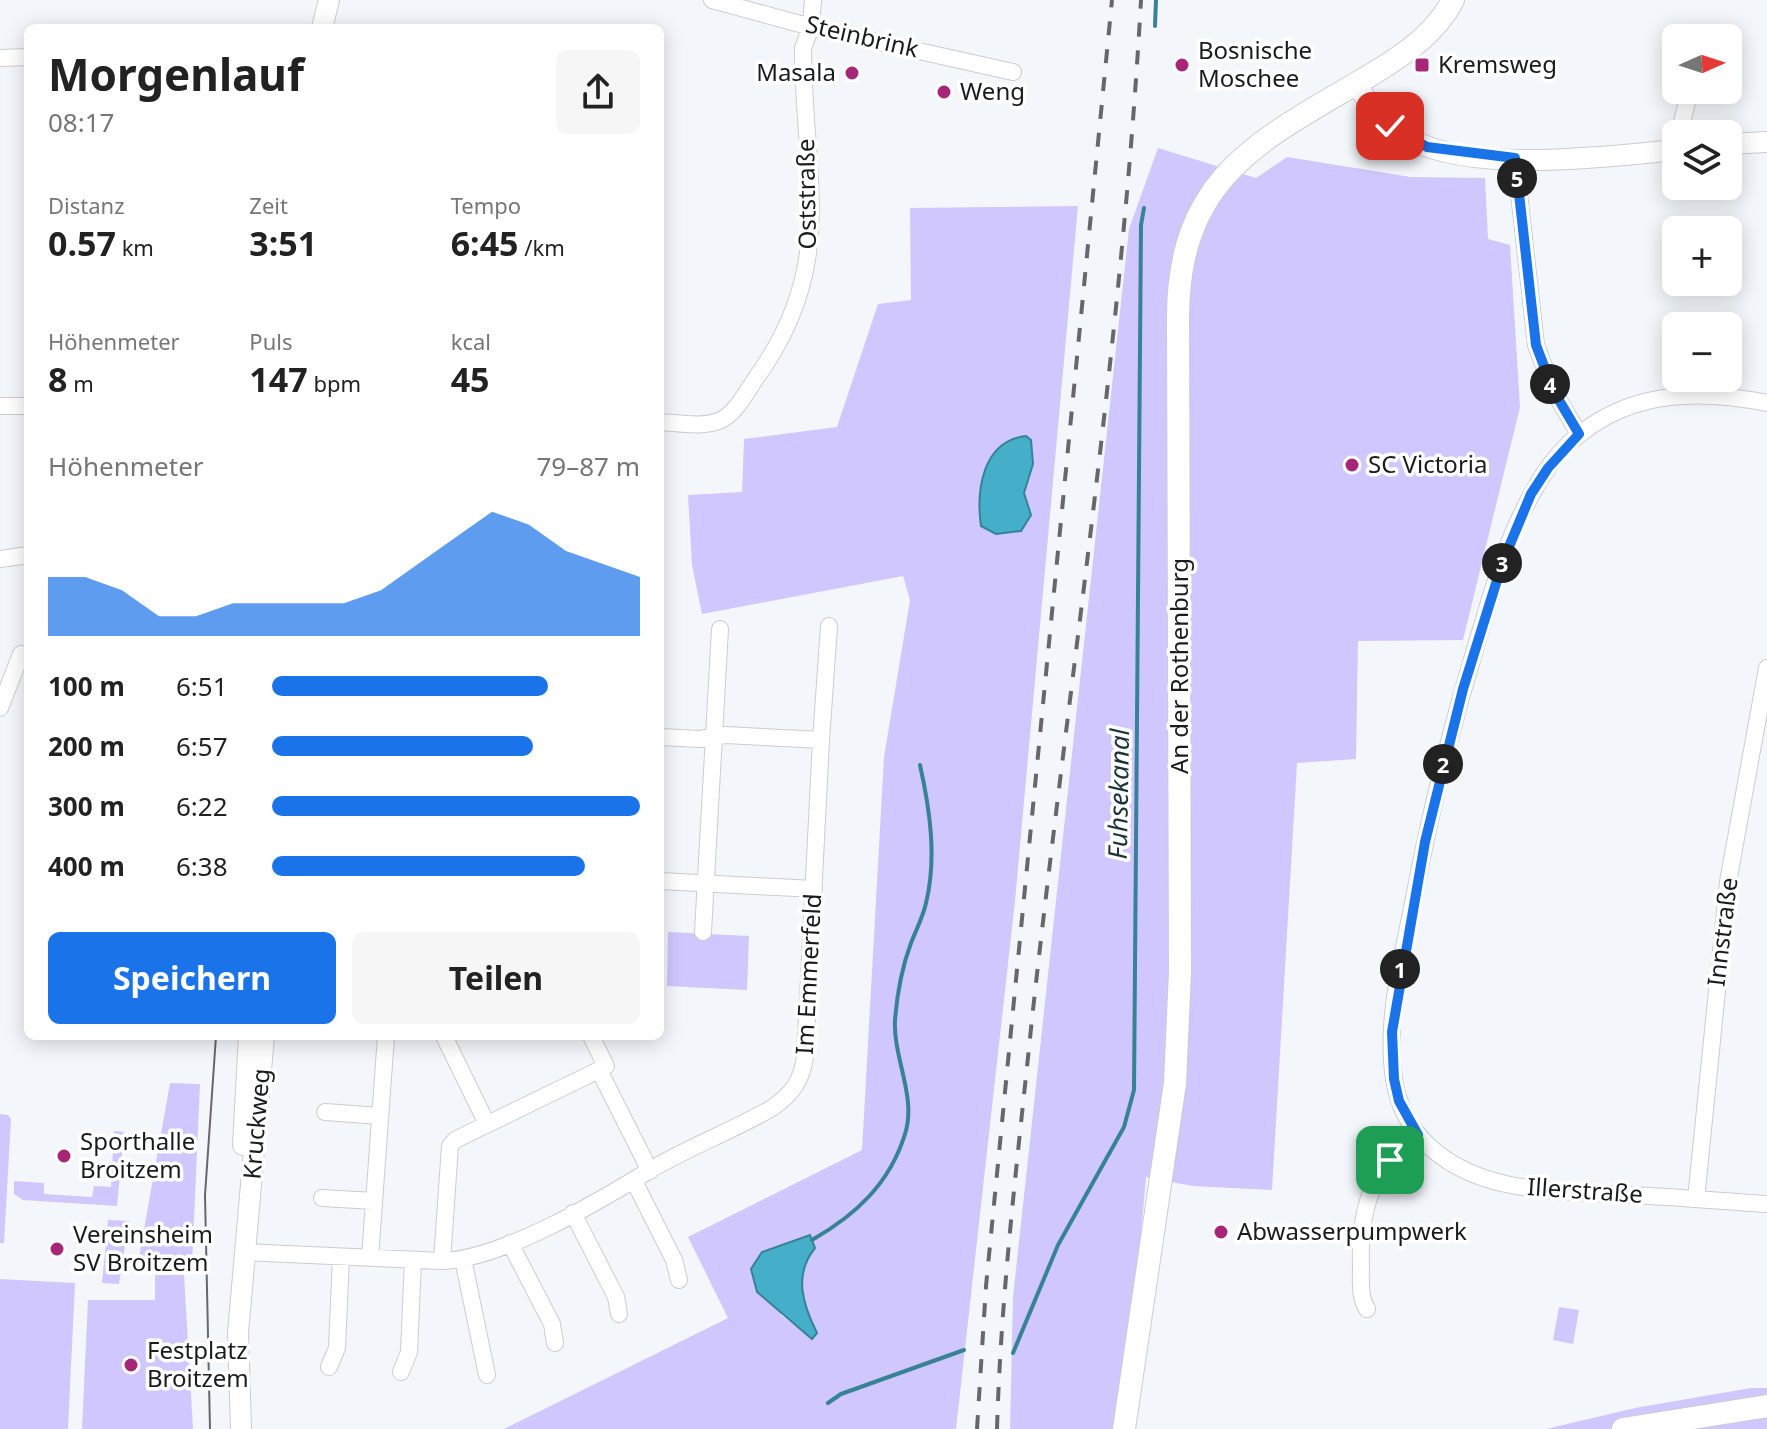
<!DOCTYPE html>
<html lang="de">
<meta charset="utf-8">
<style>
:root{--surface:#fff;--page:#f6f6f6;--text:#222;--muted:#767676;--accent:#1a73e8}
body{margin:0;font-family:"Noto Sans",sans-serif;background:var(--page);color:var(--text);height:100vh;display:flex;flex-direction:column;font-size:30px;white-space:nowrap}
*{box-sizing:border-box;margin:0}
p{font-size:26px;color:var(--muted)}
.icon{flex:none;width:44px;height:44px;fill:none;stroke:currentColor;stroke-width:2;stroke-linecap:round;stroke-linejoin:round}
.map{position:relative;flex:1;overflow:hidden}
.side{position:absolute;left:24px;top:24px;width:640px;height:1016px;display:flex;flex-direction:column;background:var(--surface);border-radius:12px;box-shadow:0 4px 20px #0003}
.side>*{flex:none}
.needle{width:52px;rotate:87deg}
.controls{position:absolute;left:1662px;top:24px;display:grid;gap:16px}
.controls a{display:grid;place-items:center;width:80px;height:80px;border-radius:12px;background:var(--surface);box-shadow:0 4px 20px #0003;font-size:40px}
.pin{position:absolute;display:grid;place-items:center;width:68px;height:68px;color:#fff;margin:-34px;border-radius:16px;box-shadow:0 4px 12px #0006}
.km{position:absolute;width:40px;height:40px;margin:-20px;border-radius:50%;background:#222;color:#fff;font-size:22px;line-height:40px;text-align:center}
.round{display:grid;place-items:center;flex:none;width:84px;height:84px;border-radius:12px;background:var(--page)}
.overview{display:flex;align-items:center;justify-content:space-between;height:136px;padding:0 24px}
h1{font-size:44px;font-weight:700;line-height:60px}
.stats{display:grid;grid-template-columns:repeat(3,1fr);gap:12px;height:136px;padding:8px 24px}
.stats div{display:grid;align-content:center}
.stats b{font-size:34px;font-weight:700}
.stats small{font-size:22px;font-weight:400}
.stats p{font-size:22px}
.chart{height:224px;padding:16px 24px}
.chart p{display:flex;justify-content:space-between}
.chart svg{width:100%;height:144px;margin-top:8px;fill:var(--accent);opacity:.7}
.action{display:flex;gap:16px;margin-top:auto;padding:16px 24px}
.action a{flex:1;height:92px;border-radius:12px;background:var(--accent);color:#fff;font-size:32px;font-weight:700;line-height:92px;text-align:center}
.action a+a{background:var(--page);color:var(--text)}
ul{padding:0 24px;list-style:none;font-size:26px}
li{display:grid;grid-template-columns:128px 96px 1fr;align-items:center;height:60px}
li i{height:20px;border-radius:10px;background:var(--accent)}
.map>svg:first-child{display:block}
</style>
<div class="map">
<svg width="1767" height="1429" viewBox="0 0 1767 1429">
<rect width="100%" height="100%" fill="#f3f7fc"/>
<path fill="#cfc7fe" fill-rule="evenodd" d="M 1158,148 L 1256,178 L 1287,157 L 1411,177 L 1485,178 L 1488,239 L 1510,245 L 1520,407 L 1463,640 L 1358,641 L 1356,759 L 1297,763 L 1272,1190 L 1192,1186 L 1146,1177 L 1124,1429 L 1010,1429 L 1013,1297 L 1129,229 Z
M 1078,206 L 1015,901 L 956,1429 L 504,1429 L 728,1318 L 688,1237 L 862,1150 L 884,757 L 910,600 L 903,576 L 702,614 L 692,565 L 688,495 L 742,492 L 744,439 L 837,427 L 878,304 L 911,300 L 910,208 ZM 809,1235 L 800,1283 L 811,1338 L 781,1315 L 786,1244 Z
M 668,932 L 749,936 L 747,990 L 667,986 Z
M 170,1083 L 200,1084 L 192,1264 L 138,1263 Z
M 0,1114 L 8,1115 L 11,1119 L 4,1243 L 0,1243 Z
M 114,1131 L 124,1132 L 117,1206 L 23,1200 L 14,1194 L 14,1181 L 44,1183 L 44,1194 L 92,1197 L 94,1186 L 111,1187 Z
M 108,1220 L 129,1221 L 119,1284 L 102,1283 Z
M 155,1275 L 184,1275 L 193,1429 L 82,1429 L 88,1300 L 155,1300 Z
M 0,1279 L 75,1283 L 68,1429 L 0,1429 Z
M 1559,1307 L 1579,1310 L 1573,1344 L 1553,1340 Z
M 1751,1388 L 1767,1388 L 1767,1429 L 1546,1429 L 1635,1408 Z"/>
<path fill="#45aec9" stroke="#388295" stroke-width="2" d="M 1026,436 L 1031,440 L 1033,464 L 1024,493 L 1031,515 L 1021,531 L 996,534 L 981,526 C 976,491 982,441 1026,436 Z
M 810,1235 L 815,1248 C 793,1275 803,1305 817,1333 L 812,1339 L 757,1292 L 751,1269 L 762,1252 Z"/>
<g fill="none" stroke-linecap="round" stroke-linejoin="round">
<path stroke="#388295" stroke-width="4" d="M 1155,26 L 1156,0
M 812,1240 C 856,1215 890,1183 905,1134 C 917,1097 893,1058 895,1020 C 897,995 902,967 911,943 C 916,930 923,917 926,903 C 937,858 930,810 920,765
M 1013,1353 L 1058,1245 L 1124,1127 L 1134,1090 L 1141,225 L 1144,208
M 828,1403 L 841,1394 L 964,1350"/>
<defs>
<path id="minor" d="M 712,0 L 811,27 L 1013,72
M 0,58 L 28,57
M 1679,134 L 1690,90
M 1515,158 L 1536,345 L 1553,390 L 1579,434
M 1767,403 C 1701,390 1635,390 1580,434 C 1550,457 1532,491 1517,524 C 1501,560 1490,599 1479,636 C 1452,724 1430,813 1413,903 C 1402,960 1385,1021 1394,1079 C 1398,1105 1410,1129 1430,1147 C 1483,1196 1563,1190 1630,1195 C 1675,1197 1721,1201 1767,1204
M 0,406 L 28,406
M 660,422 C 679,423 703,428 721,420 C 736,413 747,391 756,378 C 839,264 803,176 803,48 L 811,27 L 813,0
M 0,559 L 28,555
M 0,708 L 21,654
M 821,740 L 829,626
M 660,881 L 814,889
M 703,932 L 720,629
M 444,1036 L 487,1124
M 591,1036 L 606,1066 L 599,1070 L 650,1171
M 325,1112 L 380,1116
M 634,1181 L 674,1260 L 679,1280
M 322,1198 L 374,1201
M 1696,1199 L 1728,882 L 1767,668
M 573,1213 L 616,1297 L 619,1314
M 510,1243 L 552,1324 L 555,1343
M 244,1252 L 442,1261 C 502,1259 598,1202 650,1170 C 689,1147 732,1131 772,1108 C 792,1094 802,1081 805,1056 L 821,740 L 725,735 L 700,739 L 660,737
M 370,1258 L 386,1036
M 463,1259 L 487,1375
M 442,1261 L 450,1146 L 455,1140 L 599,1070
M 1367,1309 C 1359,1296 1361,1281 1361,1266 C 1359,1210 1371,1169 1418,1135
M 329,1367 L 337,1348 L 341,1257
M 401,1372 L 409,1352 L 413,1260"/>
<path id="tertiary" d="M 322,28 L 329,0
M 1356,84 C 1371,107 1386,127 1412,140 C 1475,173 1605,157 1676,150
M 1728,144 L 1767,142
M 243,1145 L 249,1036
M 241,1429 L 238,1333 L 264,1036"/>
<path id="secondary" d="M 1124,1429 L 1175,1083 L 1180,972 L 1178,316 C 1179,172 1264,139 1374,73 C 1405,54 1436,33 1453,0
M 1623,1429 L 1767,1406"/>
</defs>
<use href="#minor" stroke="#c9cdd2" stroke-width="18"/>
<use href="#tertiary" stroke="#c9cdd2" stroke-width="22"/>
<use href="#secondary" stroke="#c9cdd2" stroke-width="24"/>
<use href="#minor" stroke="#fff" stroke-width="16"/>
<use href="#tertiary" stroke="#fff" stroke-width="20"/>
<use href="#secondary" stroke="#fff" stroke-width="22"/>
<path stroke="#65676a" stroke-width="2" d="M 210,1429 L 205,1195 L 216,1036"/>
<path stroke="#65676a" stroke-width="4" stroke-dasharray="14 14" stroke-linecap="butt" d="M 977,1429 L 986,1286 L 1112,0
M 997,1429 C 1001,1292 1018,1155 1032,1019 C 1069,680 1122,341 1141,0"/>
</g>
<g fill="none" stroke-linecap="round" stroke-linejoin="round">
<defs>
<path id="route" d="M 1390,126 L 1427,147 L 1515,158 L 1536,345 L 1553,390 L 1579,434 L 1548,468 L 1531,494 L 1503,561 L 1463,689 L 1425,842 L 1392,1032 L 1394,1079 L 1399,1101 L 1418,1135 L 1390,1160"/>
</defs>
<use href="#route" stroke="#fff" stroke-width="16"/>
<use href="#route" stroke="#1a73e8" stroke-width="10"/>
</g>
<g fill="#a62778" stroke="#fff" stroke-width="3">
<circle cx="1182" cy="65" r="8"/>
<rect x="1414" y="57" width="16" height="16" rx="4"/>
<circle cx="852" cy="73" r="8"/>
<circle cx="944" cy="92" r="8"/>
<circle cx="1352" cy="465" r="8"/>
<circle cx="64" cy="1156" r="8"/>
<circle cx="1221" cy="1232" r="8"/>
<circle cx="57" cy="1249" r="8"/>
<circle cx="131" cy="1365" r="8"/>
</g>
<g text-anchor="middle" stroke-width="7" stroke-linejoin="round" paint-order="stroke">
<g font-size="24" fill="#191b1c" stroke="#fff">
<text transform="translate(862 37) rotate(13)" y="8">Steinbrink</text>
<text transform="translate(807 194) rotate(-91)" y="8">Oststraße</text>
<text transform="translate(1180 666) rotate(-90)" y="8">An der Rothenburg</text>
<text transform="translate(1723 932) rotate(-83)" y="8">Innstraße</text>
<text transform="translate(809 974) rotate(-87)" y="8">Im Emmerfeld</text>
<text transform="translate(257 1124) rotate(-85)" y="8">Kruckweg</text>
<text transform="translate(1585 1191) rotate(4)" y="8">Illerstraße</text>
</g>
<g font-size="24" fill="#191b1c" stroke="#fff" text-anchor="start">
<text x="1198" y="59">Bosnische<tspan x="1198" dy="28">Moschee</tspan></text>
<text x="1438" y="73">Kremsweg</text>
<text x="836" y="81" text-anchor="end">Masala</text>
<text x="960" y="100">Weng</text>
<text x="1368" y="473">SC Victoria</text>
<text x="80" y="1150">Sporthalle<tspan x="80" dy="28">Broitzem</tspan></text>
<text x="1237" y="1240">Abwasserpumpwerk</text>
<text x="73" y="1243">Vereinsheim<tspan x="73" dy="28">SV Broitzem</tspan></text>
<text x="147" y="1359">Festplatz<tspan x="147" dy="28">Broitzem</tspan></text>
</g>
<g font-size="26" font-style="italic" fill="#1a3239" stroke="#fff">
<text transform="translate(1119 794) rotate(-89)" y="9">Fuhsekanal</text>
</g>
</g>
</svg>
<div class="controls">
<a><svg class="needle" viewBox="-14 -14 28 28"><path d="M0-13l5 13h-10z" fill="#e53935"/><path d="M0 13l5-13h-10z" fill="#767676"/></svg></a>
<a><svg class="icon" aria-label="layers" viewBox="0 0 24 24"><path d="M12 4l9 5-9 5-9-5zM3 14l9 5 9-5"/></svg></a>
<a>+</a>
<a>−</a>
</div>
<div class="pin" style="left:1390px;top:1160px;background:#1e9e55"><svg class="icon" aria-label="arrive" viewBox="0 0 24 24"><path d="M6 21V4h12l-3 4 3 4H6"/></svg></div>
<div class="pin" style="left:1390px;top:126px;background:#d93025"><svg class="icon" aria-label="check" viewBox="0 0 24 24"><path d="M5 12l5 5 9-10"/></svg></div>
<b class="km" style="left:1400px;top:969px">1</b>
<b class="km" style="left:1443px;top:764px">2</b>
<b class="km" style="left:1502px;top:563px">3</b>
<b class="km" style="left:1550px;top:384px">4</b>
<b class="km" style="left:1517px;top:178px">5</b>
<section class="side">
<div class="overview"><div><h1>Morgenlauf</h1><p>08:17</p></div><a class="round"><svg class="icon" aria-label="share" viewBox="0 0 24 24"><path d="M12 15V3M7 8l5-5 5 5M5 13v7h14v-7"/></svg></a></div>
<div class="stats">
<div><p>Distanz</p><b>0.57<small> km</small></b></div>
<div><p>Zeit</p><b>3:51</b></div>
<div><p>Tempo</p><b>6:45<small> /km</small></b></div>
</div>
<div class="stats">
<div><p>Höhenmeter</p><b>8<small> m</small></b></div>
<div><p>Puls</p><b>147<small> bpm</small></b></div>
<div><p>kcal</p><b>45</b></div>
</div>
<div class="chart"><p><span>Höhenmeter</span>79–87 m</p>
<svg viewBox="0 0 160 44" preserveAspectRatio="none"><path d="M0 44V26L10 26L20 30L30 38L40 38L50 34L60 34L70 34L80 34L90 30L100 22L110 14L120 6L130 10L140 18L150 22L160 26V44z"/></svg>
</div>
<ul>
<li><b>100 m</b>6:51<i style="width:75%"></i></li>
<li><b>200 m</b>6:57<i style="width:71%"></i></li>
<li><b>300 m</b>6:22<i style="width:100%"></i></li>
<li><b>400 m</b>6:38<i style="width:85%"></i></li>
</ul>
<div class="action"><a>Speichern</a><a>Teilen</a></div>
</section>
</div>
